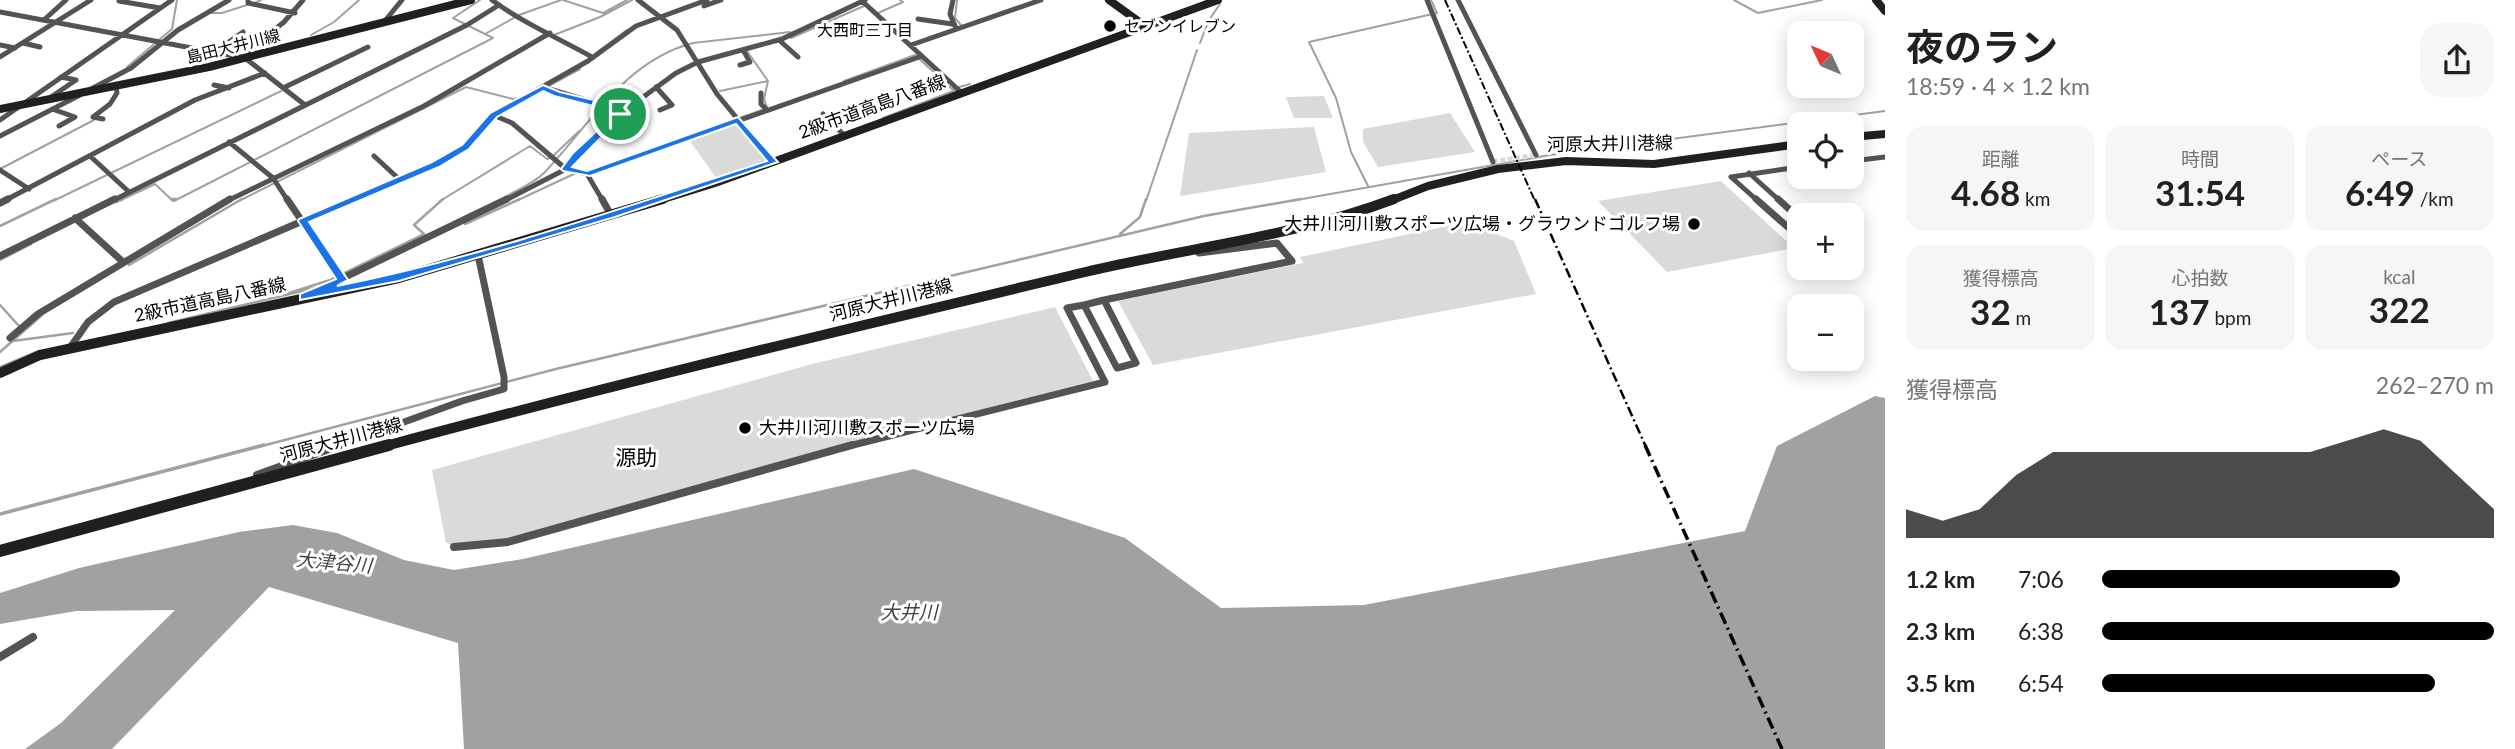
<!DOCTYPE html>
<html lang="ja">
<meta charset="utf-8">
<style>
:root{--surface:#fff;--page:#f6f6f6;--text:#202124;--muted:#757577;--accent:#000}
body{margin:0;font-family:Lato,"Noto Sans JP",sans-serif;background:var(--page);color:var(--text);height:100vh;display:flex;flex-direction:column;font-size:26px;white-space:nowrap}
*{box-sizing:border-box;margin:0}
p{font-size:23px;color:var(--muted)}
.icon{flex:none;width:38px;height:38px;fill:none;stroke:currentColor;stroke-width:2;stroke-linecap:round;stroke-linejoin:round}
.map{position:relative;flex:1;overflow:hidden}
.side{display:flex;flex-direction:column;background:var(--surface);width:630px}
.side>*{flex:none}
.needle{width:46px;rotate:314deg}
.controls{position:absolute;left:1787px;top:21px;display:grid;gap:14px}
.controls a{display:grid;place-items:center;width:77px;height:77px;border-radius:14px;background:var(--surface);box-shadow:0 4px 18px #0003;font-size:35px}
.pin{position:absolute;display:grid;place-items:center;width:60px;height:60px;color:#fff;margin:-30px;border:4px solid #fff;border-radius:50%;box-shadow:0 2px 7px #0007}
.round{display:grid;place-items:center;flex:none;width:74px;height:74px;border-radius:21px;background:var(--page)}
.headline{display:flex;align-items:center;justify-content:space-between;height:119px;padding:0 21px}
h1{font-size:38px;font-weight:700;line-height:52px}
.figures{display:grid;grid-template-columns:repeat(3,1fr);gap:10px;height:119px;padding:7px 21px}
.figures div{display:grid;align-content:center;border-radius:18px;background:var(--page);text-align:center}
.figures b{font-size:35px;font-weight:700}
.figures small{font-size:19px;font-weight:400}
.figures p{font-size:19px}
.chart{height:196px;padding:14px 21px}
.chart p{display:flex;justify-content:space-between}
.chart svg{width:100%;height:126px;margin-top:7px;fill:var(--accent);opacity:.7}
ul{padding:0 21px;list-style:none;font-size:23px}
li{display:grid;grid-template-columns:112px 84px 1fr;align-items:center;height:52px}
li i{height:18px;border-radius:9px;background:var(--accent)}
main{display:flex;flex:1;min-height:0}
.map>svg:first-child{display:block}
</style>
<main>
<div class="map">
<svg width="1885" height="749" viewBox="0 0 1885 749">
<rect width="100%" height="100%" fill="#fff"/>
<path fill="#dadada" d="M 1324,96 L 1333,118 L 1294,118 L 1286,97 Z
M 1450,113 L 1475,152 L 1378,167 L 1363,142 L 1363,129 Z
M 735,124 L 767,160 L 717,179 L 690,141 Z
M 1314,127 L 1326,172 L 1180,196 L 1189,133 Z
M 1721,181 L 1794,248 L 1667,272 L 1598,201 Z
M 1467,222 L 1514,241 L 1536,294 L 1153,365 L 1118,301 L 1303,263 L 1300,257 Z
M 1055,307 L 1093,381 L 836,446 L 474,549 L 446,543 L 432,470 L 812,364 Z"/>
<path fill="#a1a1a1" d="M 1875,396 L 1885,398 L 1885,749 L 464,749 L 458,643 L 269,587 L 112,749 L 25,749 L 61,723 L 175,610 L 76,611 L 0,624 L 0,593 L 79,568 L 239,532 L 293,525 L 337,533 L 404,560 L 454,570 L 523,559 L 914,469 L 1125,538 L 1221,608 L 1364,605 L 1745,531 L 1777,446 Z"/>
<g fill="none" stroke-linecap="round" stroke-linejoin="round">
<path stroke="#a1a1a1" stroke-width="2" d="M 563,0 L 603,13 L 627,0
M 957,0 L 955,18 L 961,25
M 1734,0 L 1758,13 L 1822,0
M 254,3 L 261,0
M 211,13 L 222,13 L 247,5
M 878,13 L 903,2 L 900,0
M 485,34 L 519,15 L 561,0
M 311,35 L 334,22 L 359,0
M 554,35 L 600,17 L 632,0
M 791,38 L 864,6
M 1200,43 L 1209,20 L 1220,4
M 747,51 L 768,81
M 596,53 L 627,30
M 127,67 L 172,29 L 177,0
M 844,81 L 915,55 L 952,89 L 970,84
M 720,91 L 768,81 L 764,99 L 767,107
M 530,96 L 580,69
M 883,118 L 956,90
M 728,122 L 762,110
M 0,169 L 94,120
M 1368,186 L 1351,152 L 1336,98 L 1309,42 L 1437,13 L 1431,0
M 507,196 C 519,189 534,183 544,173 C 590,125 624,61 693,43 L 790,32
M 53,201 L 281,91
M 119,201 L 155,184 L 173,201
M 174,201 L 493,38 L 453,18 L 480,0
M 239,201 L 466,87 L 513,99 L 520,98
M 440,201 L 530,146 L 547,159 L 552,157 L 579,131
M 516,201 L 576,173
M 1146,201 L 1197,50
M 1291,201 L 1550,155 L 1885,111"/>
<path stroke="#a1a1a1" stroke-width="2.5" d="M 171,199 L 177,199
M 116,202 L 123,199
M 465,224 L 520,199
M 0,226 L 56,199
M 1120,234 L 1140,217 L 1146,199
M 0,260 L 31,244
M 129,265 L 242,199
M 286,294 L 330,280 L 424,234 L 414,225 L 443,199
M 0,305 L 19,326
M 168,323 L 315,288
M 13,341 L 73,333
M 0,352 L 42,315
M 0,367 L 39,351
M 258,447 L 556,369 L 1204,216 L 1301,199"/>
<path stroke="#a1a1a1" stroke-width="3.5" d="M 0,514 L 264,445"/>
<path stroke="#d9d9d9" stroke-width="5" stroke-dasharray="5 2.5" stroke-linecap="butt" d="M 1493,162 L 1536,155"/>
<path stroke="#535353" stroke-width="5" d="M 248,0 L 248,3 L 295,13
M 492,0 C 523,23 558,38 592,57
M 638,0 L 677,30 L 717,94 L 773,162
M 953,0 L 950,14 L 955,26
M 1427,0 L 1493,162
M 1458,0 L 1536,155
M 119,1 L 160,8
M 862,1 L 962,93
M 704,6 L 721,0
M 0,12 L 245,58 L 305,105
M 45,19 L 66,0
M 918,19 L 952,24
M 384,22 L 402,0
M 779,40 L 798,57
M 23,43 L 40,47
M 0,45 L 15,48
M 911,45 L 1041,0
M 216,51 L 243,32
M 0,57 L 91,0
M 245,58 L 247,52 L 284,22 L 303,0
M 740,65 L 750,62 L 743,50
M 214,85 L 229,88
M 543,87 L 599,104 L 598,107 L 620,114
M 656,87 L 672,105 L 660,110
M 283,88 L 368,47
M 91,89 L 131,68 L 178,30 L 229,0
M 761,93 L 761,104 L 767,110
M 51,97 L 76,80 L 61,77
M 629,107 L 638,117
M 52,109 L 75,117 L 59,126
M 823,114 L 845,136
M 493,115 L 512,123 L 566,169 L 587,174 L 922,56
M 103,119 L 93,117 L 110,104 L 117,93 L 116,86
M 0,120 L 172,0
M 0,136 L 80,95
M 229,142 L 273,178 L 288,201
M 90,156 L 128,191
M 374,156 L 399,179
M 1852,161 L 1885,157
M 0,170 L 29,189
M 1749,173 L 1780,201
M 587,174 L 603,201
M 4,201 L 195,100 L 265,73
M 112,201 L 467,25 L 499,5
M 227,201 L 424,106 L 550,33
M 350,201 L 435,164 L 466,147 L 493,115 L 588,61 L 636,26 L 707,0
M 504,201 L 566,169 L 620,114 L 676,73 L 698,62 L 782,39 L 865,0
M 1758,201 L 1731,177 L 1799,167"/>
<path stroke="#535353" stroke-width="7" d="M 287,199 L 342,280
M 602,199 L 611,215
M 1756,199 L 1799,237
M 1778,199 L 1799,218
M 0,203 L 8,199
M 75,218 L 123,262
M 0,256 L 115,199
M 312,293 L 507,199
M 1104,300 L 1136,363 L 1117,368 L 1084,305 Z
M 1104,300 L 1292,261 L 1277,243 L 1199,253
M 10,338 L 38,314 L 230,199
M 69,349 L 88,322 L 114,302 L 354,199
M 335,447 L 462,401 L 504,389 L 504,377 L 478,255
M 845,447 L 1105,382 L 1067,308 L 1084,305"/>
<path stroke="#535353" stroke-width="8" d="M 257,475 L 340,445
M 454,547 L 508,542 L 852,445
M 0,657 L 33,637"/>
<path stroke="#202020" stroke-width="8" d="M 1109,0 L 1145,26
M 1876,0 L 1885,11
M 0,109 L 209,67 L 471,0
M 1852,137 L 1885,134
M 657,201 L 715,183 L 1218,0
M 1390,201 L 1428,186 L 1498,169 L 1566,161 L 1654,164 L 1799,144"/>
<path stroke="#202020" stroke-width="10" d="M 0,373 L 40,355 L 399,278 L 663,199
M 382,447 C 614,384 847,329 1081,273 C 1185,248 1294,237 1394,199"/>
<path stroke="#202020" stroke-width="12" d="M 0,551 L 389,445"/>
<path stroke="#000" stroke-width="2" stroke-dasharray="8 2.5 2 2.5" stroke-linecap="butt" d="M 1445,0 L 1535,201"/>
<path stroke="#000" stroke-width="2.5" stroke-dasharray="10 3.5 2 3.5" stroke-linecap="butt" d="M 1535,199 L 1646,447"/>
<path stroke="#000" stroke-width="3.5" stroke-dasharray="12 4.5 2 4.5" stroke-linecap="butt" d="M 1645,445 L 1782,749"/>
</g>
<path fill="#1a73e8" stroke="#fff" stroke-width="2" fill-rule="evenodd" d="M 543,85 L 560,92 L 602,102 L 603,106 L 624,114 L 572,167 L 587,171 L 738,117 L 778,162 L 615,217 L 399,281 L 300,300 L 300,294 L 336,279 L 298,221 L 299,219 L 432,162 L 462,145 L 490,113 ZM 543,91 L 554,96 L 594,106 L 595,109 L 614,115 L 573,153 L 561,169 L 563,171 L 590,176 L 736,124 L 767,161 C 625,207 483,257 337,286 L 348,280 L 309,222 L 439,167 L 469,149 L 497,117 Z"/>
<g fill="#000" stroke="#fff" stroke-width="2.5">
<circle cx="1110" cy="26" r="7"/>
<circle cx="1694" cy="224" r="7"/>
<circle cx="745" cy="428" r="7"/>
</g>
<g text-anchor="middle" stroke-width="6" stroke-linejoin="round" paint-order="stroke">
<g font-size="16" fill="#000" stroke="#fff" text-anchor="start">
<text x="1124" y="32">セブンイレブン</text>
</g>
<g font-size="16" fill="#000" stroke="#fff">
<text x="865" y="36">大西町三丁目</text>
</g>
<g font-size="16" fill="#000" stroke="#fff">
<text transform="translate(233 46) rotate(-14)" y="6">島田大井川線</text>
</g>
<g font-size="18" fill="#000" stroke="#fff">
<text transform="translate(872 107) rotate(-20)" y="6">2級市道高島八番線</text>
<text transform="translate(1610 144) rotate(-1)" y="6">河原大井川港線</text>
<text transform="translate(210 300) rotate(-12)" y="6">2級市道高島八番線</text>
<text transform="translate(891 300) rotate(-14)" y="6">河原大井川港線</text>
<text transform="translate(341 440) rotate(-15)" y="6">河原大井川港線</text>
</g>
<g font-size="18" fill="#000" stroke="#fff" text-anchor="end">
<text x="1680" y="230">大井川河川敷スポーツ広場・グラウンドゴルフ場</text>
<text x="759" y="434" text-anchor="start">大井川河川敷スポーツ広場</text>
</g>
<g font-size="19" font-style="italic" fill="#424242" stroke="#fff">
<text transform="translate(334 562) rotate(5)" y="7">大津谷川</text>
<text x="909" y="619">大井川</text>
</g>
<g font-size="21" fill="#000" stroke="#fff">
<text x="636" y="465">源助</text>
</g>
</g>
</svg>
<div class="controls">
<a><svg class="needle" viewBox="-14 -14 28 28"><path d="M0-13l5 13h-10z" fill="#e53935"/><path d="M0 13l5-13h-10z" fill="#757577"/></svg></a>
<a><svg class="icon" aria-label="locate" viewBox="0 0 24 24"><circle cx="12" cy="12" r="6"/><path d="M12 2v4M12 18v4M2 12h4M18 12h4"/></svg></a>
<a>+</a>
<a>−</a>
</div>
<div class="pin" style="left:620px;top:114px;background:#1e9e55"><svg class="icon" aria-label="arrive" viewBox="0 0 24 24"><path d="M6 21V4h12l-3 4 3 4H6"/></svg></div>
</div>
<section class="side">
<div class="headline"><div><h1>夜のラン</h1><p>18:59 · 4 × 1.2 km</p></div><a class="round"><svg class="icon" aria-label="share" viewBox="0 0 24 24"><path d="M12 15V3M7 8l5-5 5 5M5 13v7h14v-7"/></svg></a></div>
<div class="figures">
<div><p>距離</p><b>4.68<small> km</small></b></div>
<div><p>時間</p><b>31:54</b></div>
<div><p>ペース</p><b>6:49<small> /km</small></b></div>
</div>
<div class="figures">
<div><p>獲得標高</p><b>32<small> m</small></b></div>
<div><p>心拍数</p><b>137<small> bpm</small></b></div>
<div><p>kcal</p><b>322</b></div>
</div>
<div class="chart"><p><span>獲得標高</span>262–270 m</p>
<svg viewBox="0 0 160 44" preserveAspectRatio="none"><path d="M0 44V34L10 38L20 34L30 22L40 14L50 14L60 14L70 14L80 14L90 14L100 14L110 14L120 10L130 6L140 10L150 22L160 34V44z"/></svg>
</div>
<ul>
<li><b>1.2 km</b>7:06<i style="width:76%"></i></li>
<li><b>2.3 km</b>6:38<i style="width:100%"></i></li>
<li><b>3.5 km</b>6:54<i style="width:85%"></i></li>
</ul>
</section>
</main>
